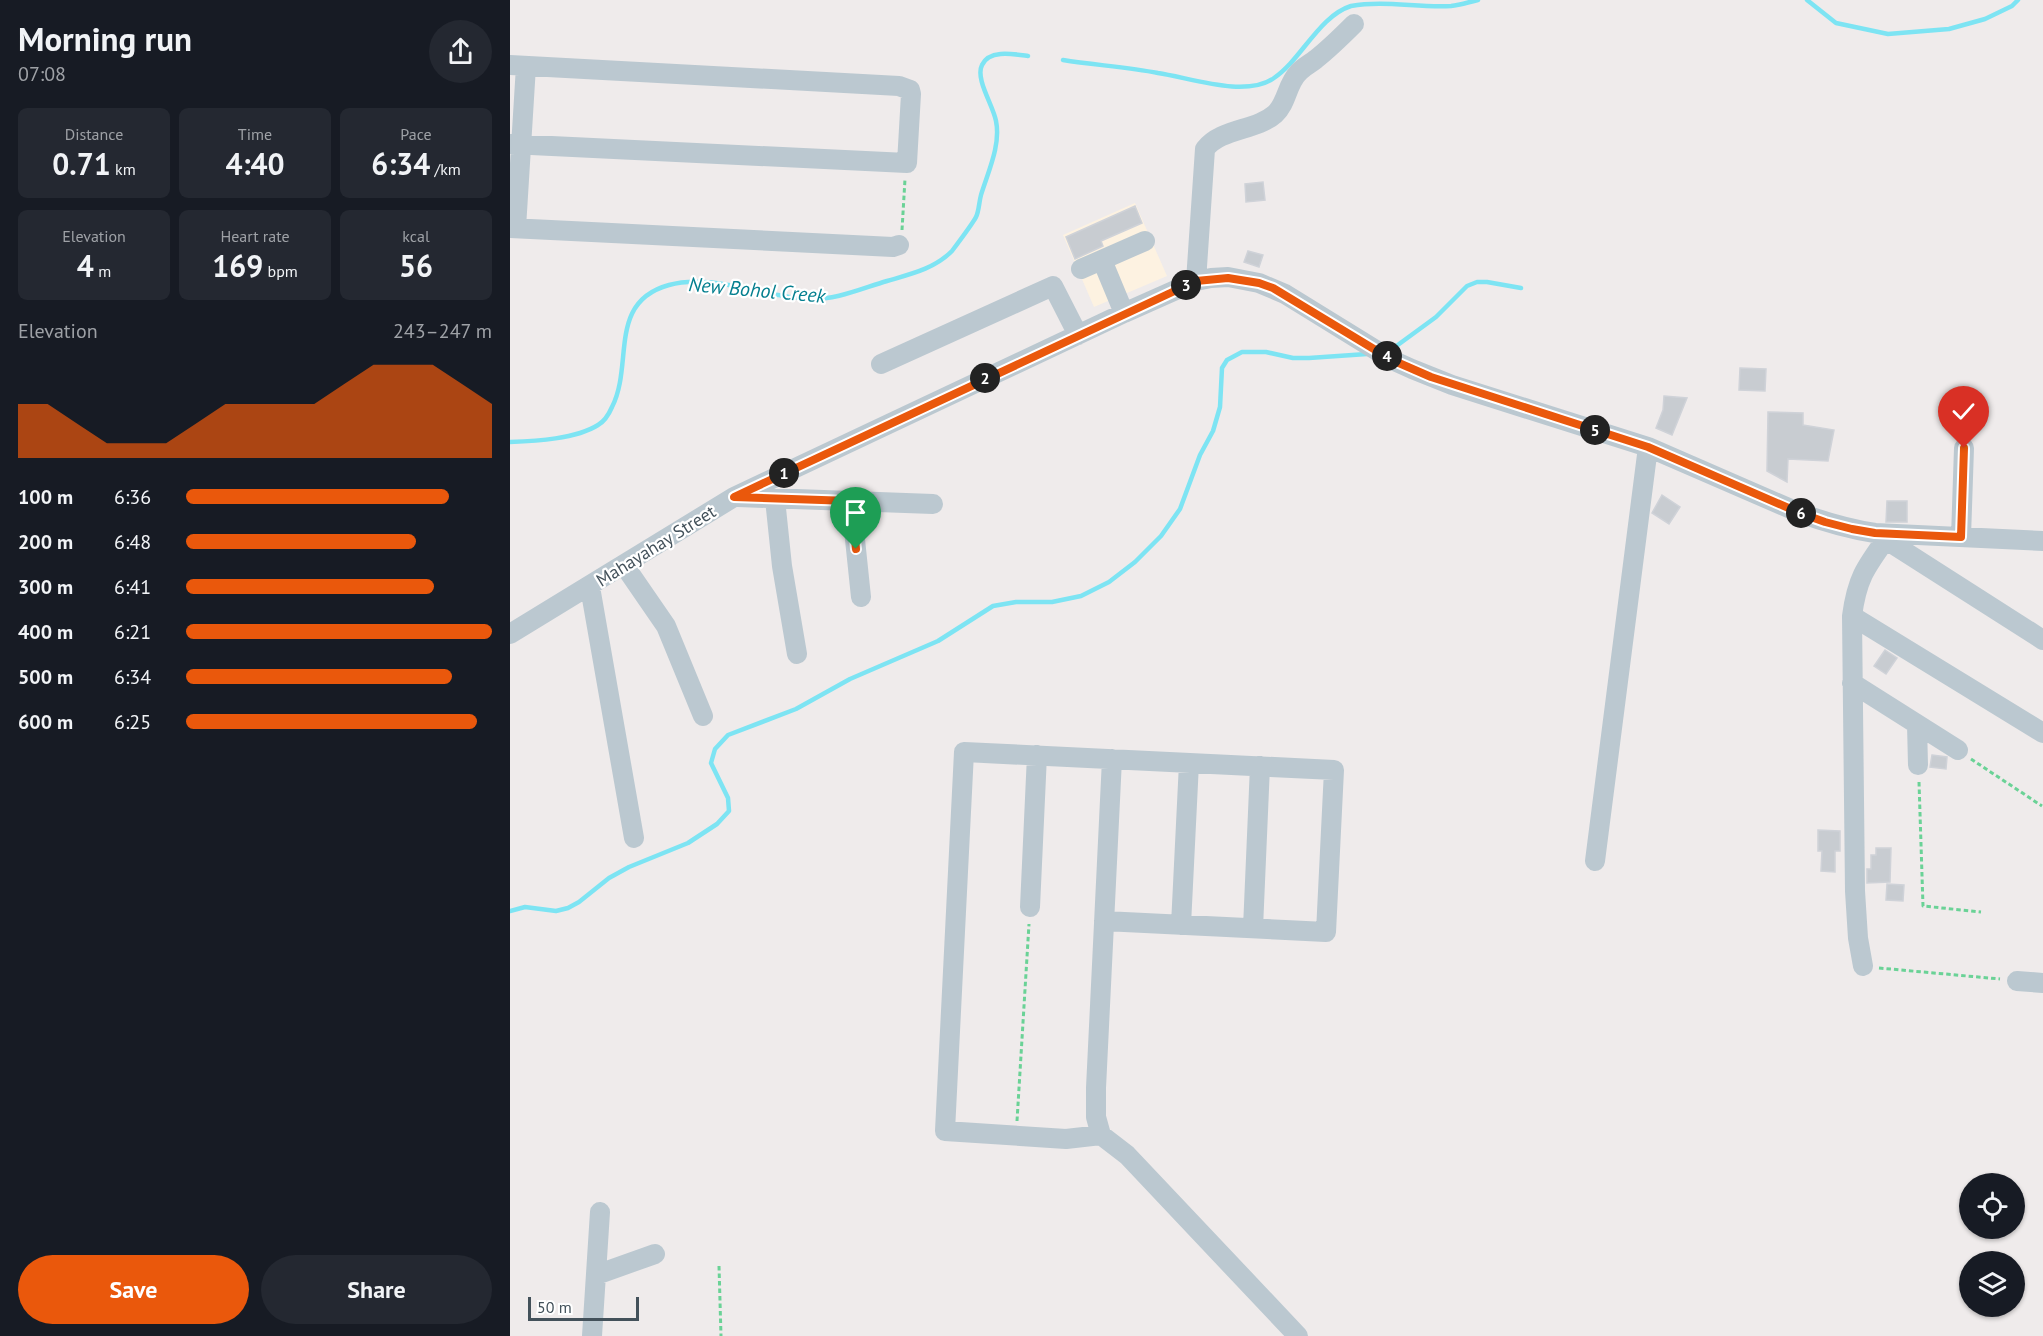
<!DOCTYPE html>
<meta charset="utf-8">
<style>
:root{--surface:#171b24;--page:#242831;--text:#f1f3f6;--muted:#9ea1a6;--accent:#ea580c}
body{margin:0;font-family:"PT Sans",sans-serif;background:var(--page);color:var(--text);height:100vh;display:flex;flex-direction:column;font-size:22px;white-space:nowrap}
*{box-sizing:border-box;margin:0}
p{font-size:20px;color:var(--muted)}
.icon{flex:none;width:33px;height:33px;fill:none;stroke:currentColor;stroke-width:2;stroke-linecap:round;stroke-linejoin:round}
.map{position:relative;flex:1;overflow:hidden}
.drawer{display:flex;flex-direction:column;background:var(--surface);width:510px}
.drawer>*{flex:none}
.fabs{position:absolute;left:1449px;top:1173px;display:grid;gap:12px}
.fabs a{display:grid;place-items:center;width:66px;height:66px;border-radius:50%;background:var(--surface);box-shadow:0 2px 4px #0004;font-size:30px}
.scale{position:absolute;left:18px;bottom:15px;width:111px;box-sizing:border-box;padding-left:6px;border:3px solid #43515a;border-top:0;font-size:16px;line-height:21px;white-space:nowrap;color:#43515a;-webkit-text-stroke:4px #fff;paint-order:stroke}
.pin{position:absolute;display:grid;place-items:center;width:51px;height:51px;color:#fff;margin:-62px -26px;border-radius:50% 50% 50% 0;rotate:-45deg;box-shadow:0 0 6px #0007}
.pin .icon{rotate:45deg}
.km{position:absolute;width:30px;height:30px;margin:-15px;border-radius:50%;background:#222;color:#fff;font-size:16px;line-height:30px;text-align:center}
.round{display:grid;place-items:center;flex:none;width:63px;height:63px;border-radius:32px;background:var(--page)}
.overview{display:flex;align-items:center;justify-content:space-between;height:102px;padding:0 18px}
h1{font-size:33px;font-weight:700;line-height:45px}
.figures{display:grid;grid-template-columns:repeat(3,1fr);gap:9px;height:102px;padding:6px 18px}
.figures div{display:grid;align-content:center;border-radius:9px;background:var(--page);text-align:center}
.figures b{font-size:30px;font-weight:700}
.figures small{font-size:16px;font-weight:400}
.figures p{font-size:16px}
.chart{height:168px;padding:12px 18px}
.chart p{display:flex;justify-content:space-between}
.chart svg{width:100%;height:108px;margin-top:6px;fill:var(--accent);opacity:.7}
.button{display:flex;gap:12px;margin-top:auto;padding:12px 18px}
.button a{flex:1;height:69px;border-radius:36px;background:var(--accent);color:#fff;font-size:24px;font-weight:700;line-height:69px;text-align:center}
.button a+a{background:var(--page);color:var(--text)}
ul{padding:0 18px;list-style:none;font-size:20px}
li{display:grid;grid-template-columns:96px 72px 1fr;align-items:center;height:45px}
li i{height:15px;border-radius:8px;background:var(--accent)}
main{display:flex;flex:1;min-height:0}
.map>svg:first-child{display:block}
</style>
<main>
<section class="drawer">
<div class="overview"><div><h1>Morning run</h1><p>07:08</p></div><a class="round"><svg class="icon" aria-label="share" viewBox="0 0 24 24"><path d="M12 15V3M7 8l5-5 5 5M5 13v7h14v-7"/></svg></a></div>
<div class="figures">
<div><p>Distance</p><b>0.71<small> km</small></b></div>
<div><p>Time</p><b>4:40</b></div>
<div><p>Pace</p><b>6:34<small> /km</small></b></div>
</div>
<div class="figures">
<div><p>Elevation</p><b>4<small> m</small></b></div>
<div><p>Heart rate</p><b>169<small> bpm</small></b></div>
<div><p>kcal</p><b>56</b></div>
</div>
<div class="chart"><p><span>Elevation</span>243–247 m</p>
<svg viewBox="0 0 160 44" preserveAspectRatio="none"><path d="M0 44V22L10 22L20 30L30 38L40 38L50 38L60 30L70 22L80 22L90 22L100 22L110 14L120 6L130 6L140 6L150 14L160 22V44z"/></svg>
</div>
<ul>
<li><b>100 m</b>6:36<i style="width:86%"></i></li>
<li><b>200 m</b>6:48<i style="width:75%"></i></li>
<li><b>300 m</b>6:41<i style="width:81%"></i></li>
<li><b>400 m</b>6:21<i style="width:100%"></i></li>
<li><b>500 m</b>6:34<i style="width:87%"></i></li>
<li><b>600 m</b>6:25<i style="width:95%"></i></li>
</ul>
<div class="button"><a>Save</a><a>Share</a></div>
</section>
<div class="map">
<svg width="1533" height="1336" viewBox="0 0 1533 1336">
<rect width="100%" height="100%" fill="#efebeb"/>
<path fill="#fdf2e1" d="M 625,203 L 657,276 L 584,307 L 553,235 Z"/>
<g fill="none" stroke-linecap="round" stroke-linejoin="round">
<path stroke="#7de4f3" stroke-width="4.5" d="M 1297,0 L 1326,23 L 1378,34 L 1439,29 L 1475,19 L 1502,6 L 1508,0
M 553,60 C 584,65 617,67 648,73 C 681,78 735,98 764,78 C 791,60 809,16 841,6 C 874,0 908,8 941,6 C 950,5 959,2 968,0
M 885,347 L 926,317 L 957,286 L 967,282 L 977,282 L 1011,288
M 0,442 C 26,441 66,439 88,425 C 95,421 99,414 102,407 C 124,364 97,302 159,285 C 201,273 255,297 298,299 C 327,300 350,289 377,281 C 401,274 424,269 442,251 C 445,247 464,221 466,217 C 469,211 469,202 471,195 C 478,172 491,145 486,121 C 483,105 465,79 472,65 C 479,49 504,54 518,56
M 0,911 L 15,907 L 46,911 L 58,908 L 69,902 L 99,878 L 119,867 L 178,843 L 207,824 L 219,811 L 218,798 L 201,763 L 205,749 L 218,735 L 286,709 L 340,679 L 428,641 L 483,606 L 506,602 L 542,602 L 571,596 L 599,582 L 625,562 L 651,536 L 670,509 L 690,455 L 703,431 L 710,407 L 712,368 L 717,360 L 732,352 L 756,352 L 783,358 L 799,358 L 857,354"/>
</g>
<path fill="#c8ccd1" stroke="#cfd2d8" stroke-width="1.5" d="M 753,182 L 755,200 L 736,202 L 735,184 Z
M 625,206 L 632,223 L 591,241 L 593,246 L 565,259 L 556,237 Z
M 738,251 L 753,255 L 749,267 L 734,262 Z
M 1230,368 L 1256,369 L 1255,391 L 1229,390 Z
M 1154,396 L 1177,398 L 1162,435 L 1146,428 L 1153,410 Z
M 1258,412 L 1293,413 L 1293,425 L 1324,430 L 1318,461 L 1278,459 L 1277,482 L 1257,471 Z
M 1152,495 L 1170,507 L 1159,524 L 1142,513 Z
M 1377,501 L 1397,501 L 1397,522 L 1376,522 Z
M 1375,650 L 1387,658 L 1376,674 L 1364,666 Z
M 1422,755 L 1437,757 L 1436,769 L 1420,767 Z
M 1308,830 L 1330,831 L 1330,851 L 1325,851 L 1325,872 L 1311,871 L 1312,851 L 1308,851 Z
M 1366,848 L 1381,848 L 1380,882 L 1357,883 L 1357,869 L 1361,869 L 1361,855 L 1366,855 Z
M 1377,884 L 1394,885 L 1393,901 L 1376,900 Z"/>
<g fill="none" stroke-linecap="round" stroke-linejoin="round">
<path stroke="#6ad296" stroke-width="3" stroke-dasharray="4.5 3" stroke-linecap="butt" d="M 392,230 L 395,179
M 1461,759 L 1532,806
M 1409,782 L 1413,906 L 1471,912
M 1369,968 L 1490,979
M 507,1121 L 519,924
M 209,1266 L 211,1336"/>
<path stroke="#bbc8d0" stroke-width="20" d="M 0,65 L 389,86 L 400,90 L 401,94 L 397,163 L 0,144
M 0,228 L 383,247 L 389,245
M 6,228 L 16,66
M 592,260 L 614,313
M 571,269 L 635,241
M 686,281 L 695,149 C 711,128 746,131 765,114 C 777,103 777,84 788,73 C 793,67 800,64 806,59 C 820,48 832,36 844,24
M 371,364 L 543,286 L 568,335
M 228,497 L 423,504
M 265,499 L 272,566 L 287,654
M 341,501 L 351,597
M 1367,534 L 1533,640
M 1451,537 L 1454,448
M 114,565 L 156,626 L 193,716
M 80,587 L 124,838
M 1342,616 L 1533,733
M 0,634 L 224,497 L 614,313 L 686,281 L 701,278 L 718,277 L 749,283 L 775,294 L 882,360 L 902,369 L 942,385 L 1138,447 L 1290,513 C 1315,522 1339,529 1365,533 L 1533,541
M 1342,683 L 1448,750
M 1407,724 L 1408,765
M 602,759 L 586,1088 L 586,1117 L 591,1135 L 617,1155 L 788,1336
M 1085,861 L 1138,447
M 520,907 L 527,755
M 671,925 L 679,763
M 743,928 L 750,766
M 1353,966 L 1348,938 L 1345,891 L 1342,616 C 1347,579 1355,568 1376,539
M 1507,981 L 1533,983
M 591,1135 L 556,1139 L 435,1131 L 454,752 L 824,770 L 816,932 L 594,921
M 86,1275 L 145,1254
M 82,1336 L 90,1212"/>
</g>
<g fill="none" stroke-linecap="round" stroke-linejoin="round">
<defs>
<path id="route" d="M 346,549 L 341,501 L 224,497 L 686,281 L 718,278 L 749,283 L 763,288 L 882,360 L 921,377 L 1138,447 L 1290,513 L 1315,522 L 1342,529 L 1365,533 L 1451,537 L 1454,448"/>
</defs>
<use href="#route" stroke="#fff" stroke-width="12"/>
<use href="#route" stroke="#ea580c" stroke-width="8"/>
</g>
<g text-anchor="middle" stroke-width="4.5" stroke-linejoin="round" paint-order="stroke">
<g font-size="18" fill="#43515a" stroke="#fff">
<text transform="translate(146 546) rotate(-32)" y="6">Mahayahay Street</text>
</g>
<g font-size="20" font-style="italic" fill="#047f8f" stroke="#fff">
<text transform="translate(247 290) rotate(5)" y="7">New Bohol Creek</text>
</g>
</g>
</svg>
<div class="fabs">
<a><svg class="icon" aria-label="locate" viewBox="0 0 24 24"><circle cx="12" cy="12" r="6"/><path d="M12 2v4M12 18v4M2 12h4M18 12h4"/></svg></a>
<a><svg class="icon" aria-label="layers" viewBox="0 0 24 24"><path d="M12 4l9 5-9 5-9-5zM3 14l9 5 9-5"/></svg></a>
</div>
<div class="scale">50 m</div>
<div class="pin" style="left:346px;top:549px;background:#1e9e55"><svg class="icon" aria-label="arrive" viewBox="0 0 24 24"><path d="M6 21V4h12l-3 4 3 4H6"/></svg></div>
<div class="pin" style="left:1454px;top:448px;background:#d93025"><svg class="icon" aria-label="check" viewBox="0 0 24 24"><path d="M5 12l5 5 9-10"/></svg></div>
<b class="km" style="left:274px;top:473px">1</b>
<b class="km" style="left:475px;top:378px">2</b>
<b class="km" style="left:676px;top:285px">3</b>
<b class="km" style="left:877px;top:356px">4</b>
<b class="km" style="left:1085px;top:430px">5</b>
<b class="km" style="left:1291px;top:513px">6</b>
</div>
</main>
